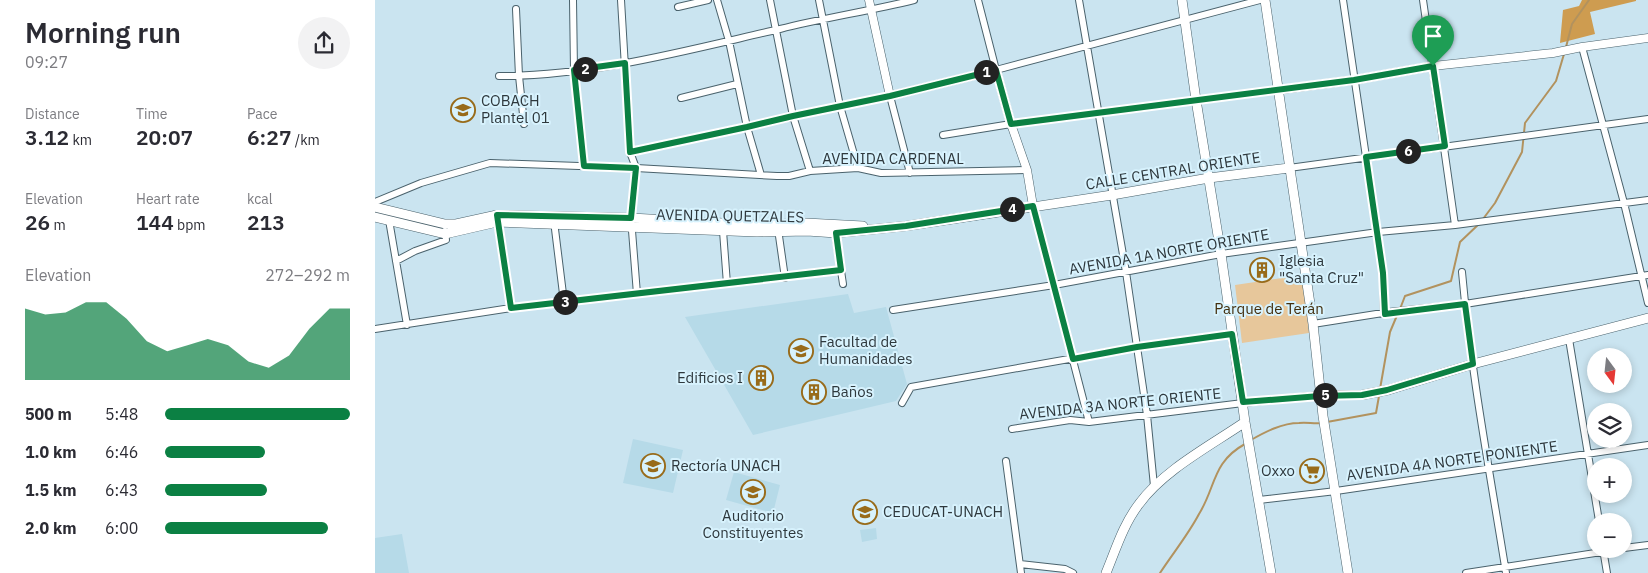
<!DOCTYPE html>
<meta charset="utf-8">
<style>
:root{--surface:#fff;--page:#f2f2f3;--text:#2b2b33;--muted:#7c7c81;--accent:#0b8043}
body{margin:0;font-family:"IBM Plex Sans",sans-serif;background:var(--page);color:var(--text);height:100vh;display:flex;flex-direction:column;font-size:19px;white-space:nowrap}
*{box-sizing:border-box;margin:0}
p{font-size:16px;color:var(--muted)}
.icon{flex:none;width:28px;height:28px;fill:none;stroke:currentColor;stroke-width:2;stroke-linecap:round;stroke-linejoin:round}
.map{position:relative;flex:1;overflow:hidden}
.side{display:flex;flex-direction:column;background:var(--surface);width:375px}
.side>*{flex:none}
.needle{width:32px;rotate:165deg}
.controls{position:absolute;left:1212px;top:348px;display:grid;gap:10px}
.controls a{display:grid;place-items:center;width:45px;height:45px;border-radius:50%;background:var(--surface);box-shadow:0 2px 8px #0003;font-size:25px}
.pin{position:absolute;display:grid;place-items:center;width:42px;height:42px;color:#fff;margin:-51px -21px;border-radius:50% 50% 50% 0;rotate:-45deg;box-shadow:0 0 5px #0007}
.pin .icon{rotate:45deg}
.km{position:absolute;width:25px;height:25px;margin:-12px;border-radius:50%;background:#222;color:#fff;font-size:14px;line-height:25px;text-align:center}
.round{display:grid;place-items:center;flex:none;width:52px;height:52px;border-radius:26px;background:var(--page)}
.overview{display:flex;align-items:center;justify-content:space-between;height:85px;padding:0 25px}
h1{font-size:28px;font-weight:600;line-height:38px}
.metrics{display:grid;grid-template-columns:repeat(3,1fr);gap:8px;height:85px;padding:5px 25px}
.metrics div{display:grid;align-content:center}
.metrics b{font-size:21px;font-weight:600}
.metrics small{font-size:14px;font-weight:400}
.metrics p{font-size:14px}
.chart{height:140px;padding:10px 25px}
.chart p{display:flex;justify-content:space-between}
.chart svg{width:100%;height:90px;margin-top:5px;fill:var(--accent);opacity:.7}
ul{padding:0 25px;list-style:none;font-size:16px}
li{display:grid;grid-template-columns:80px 60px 1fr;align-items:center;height:38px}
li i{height:12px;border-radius:6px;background:var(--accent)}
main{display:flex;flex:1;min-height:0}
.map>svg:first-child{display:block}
</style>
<main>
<section class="side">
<div class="overview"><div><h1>Morning run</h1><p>09:27</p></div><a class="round"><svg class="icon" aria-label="share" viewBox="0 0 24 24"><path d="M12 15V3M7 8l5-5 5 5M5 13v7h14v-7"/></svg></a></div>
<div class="metrics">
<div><p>Distance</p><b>3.12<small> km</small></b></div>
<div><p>Time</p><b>20:07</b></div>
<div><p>Pace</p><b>6:27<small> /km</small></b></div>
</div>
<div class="metrics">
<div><p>Elevation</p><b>26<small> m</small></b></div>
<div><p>Heart rate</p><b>144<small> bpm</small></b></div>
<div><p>kcal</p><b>213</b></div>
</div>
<div class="chart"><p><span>Elevation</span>272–292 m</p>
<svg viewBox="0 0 160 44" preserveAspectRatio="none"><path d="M0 44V9L10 12L20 11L30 6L40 6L50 14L60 25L70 30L80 27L90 24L100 27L110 35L120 38L130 32L140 19L150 9L160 9V44z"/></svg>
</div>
<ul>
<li><b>500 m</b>5:48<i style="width:100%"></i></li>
<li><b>1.0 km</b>6:46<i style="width:54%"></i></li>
<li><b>1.5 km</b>6:43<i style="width:55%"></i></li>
<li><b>2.0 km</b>6:00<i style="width:88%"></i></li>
</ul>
</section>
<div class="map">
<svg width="1273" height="573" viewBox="0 0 1273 573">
<rect width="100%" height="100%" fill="#cae4f0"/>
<path fill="#b6dae8" d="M 473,294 L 479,313 L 511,307 L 532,384 L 521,401 L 378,435 L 310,317 Z
M 258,439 L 308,450 L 298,493 L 248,483 Z
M 359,472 L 405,485 L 398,513 L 351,500 Z
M 501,528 L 502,539 L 487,542 L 485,530 Z
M 27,534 L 34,573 L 0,573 L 0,538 Z"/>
<path fill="#e7c79b" d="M 928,275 L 934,333 L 867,343 L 860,285 Z"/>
<path fill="#ce9c50" d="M 1207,0 L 1261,0 L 1261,1 L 1215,12 L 1220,34 L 1185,43 L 1188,10 L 1204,6 Z"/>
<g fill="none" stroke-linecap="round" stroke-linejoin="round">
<path stroke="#b2925e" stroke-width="2" d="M 1191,47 L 1197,24 L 1214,0
M 1108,219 L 1120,203 L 1147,152 L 1150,123 L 1181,81 L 1189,54
M 1025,309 L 1030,296 L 1076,281 L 1085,242 L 1105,223
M 1005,389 L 1015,332 L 1023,313
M 952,422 L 1001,413 L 1004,396
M 876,440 C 890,432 907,423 924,423 C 932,422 939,424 947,423
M 785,573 C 798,553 813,535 824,514 C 841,487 837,462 870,444"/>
<defs>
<path id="minor" d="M 198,0 L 199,70 L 209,166
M 246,0 L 255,152 L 261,168 L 256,218 L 262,294
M 342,0 L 354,41 L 372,127 L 386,175
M 395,0 L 418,116 L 435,171
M 444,0 L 465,106 L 483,168
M 603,0 L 621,70 L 885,0
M 704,0 L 751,272 L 772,415 L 779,486
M 968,0 L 1008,273 L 1009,314
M 1048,0 L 1080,225
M 303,7 L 333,0
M 141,9 L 144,76 L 149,124
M 1207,47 L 1249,203 L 1273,303
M 124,76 C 219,76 313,50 405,29 C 449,18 494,11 539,0
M 306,98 L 362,84
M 568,135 L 636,124 L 903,90
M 255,152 C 342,134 428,113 515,96 L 535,173
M 914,168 C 1034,151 1153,136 1273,119
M 0,202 L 46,183 L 115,163 L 261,168 L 402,176 L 414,176 L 435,171 L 483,168 L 506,173 L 652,170
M 658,206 L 714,422
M 122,218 L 136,308
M 14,220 L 32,325
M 179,221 L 189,302
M 403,229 L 410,278
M 348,231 L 352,284
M 460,231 L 468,284
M 21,261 L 40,251 L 71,240 L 70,231
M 1087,272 C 1096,373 1115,473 1131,573
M 518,310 L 679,285 L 846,254 L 1003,232 L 1080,225 L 1273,200
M 938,324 L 1014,312 L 1090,304 L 1273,275
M 0,329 L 136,308 L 466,270
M 1194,339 L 1224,521
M 527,403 L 536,387 L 762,347 L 857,334
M 637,429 L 695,420 L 714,422 L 868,403 L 945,395
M 631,461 L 646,573
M 884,500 L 961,491 L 1273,445
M 1249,548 L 1273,545
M 1228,549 L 1232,573
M 645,564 L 690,569 L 698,573
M 1091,573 L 1246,549"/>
<path id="tertiary" d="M 494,0 L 515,96 L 621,70 L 636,124 L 652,170 L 658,206
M 903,90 L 979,80 L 1058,66 L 1178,53 L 1207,47 L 1273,38"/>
<path id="secondary" d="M 807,0 L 821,100 L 846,254 L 870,422 L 896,573
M 890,0 L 938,324 L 948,416 L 973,573
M 0,207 L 70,224 L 81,224 L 122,215 L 256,218 L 384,225 L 431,223 L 488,226
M 0,217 L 70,234 L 122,222 L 382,232 L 432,231 L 461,233 L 531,226 L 737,195 L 834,178 L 914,168
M 945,395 L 987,395 L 1013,390 L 1098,364 L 1273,318
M 731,573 C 741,549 748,525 764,504 C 788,471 833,447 867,424"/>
</defs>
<use href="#minor" stroke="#4a626c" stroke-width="8"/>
<use href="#tertiary" stroke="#4a626c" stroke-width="9"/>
<use href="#secondary" stroke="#4a626c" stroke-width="10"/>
<use href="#minor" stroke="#fff" stroke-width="6"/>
<use href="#tertiary" stroke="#fff" stroke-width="8"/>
<use href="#secondary" stroke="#fff" stroke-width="9"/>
</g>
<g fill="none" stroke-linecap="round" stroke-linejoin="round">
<defs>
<path id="route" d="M 250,63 L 255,152 L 372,127 L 418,116 L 515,96 L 621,70 L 636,124 L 979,80 L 1058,66 L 1070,146 L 991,157 L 1008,273 L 1010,314 L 1090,304 L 1098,364 L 1012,390 L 987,395 L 945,396 L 868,402 L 857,334 L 762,347 L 698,359 L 658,206 L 531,226 L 461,233 L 466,270 L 136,308 L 122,215 L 256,218 L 261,168 L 209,166 L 199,70 Z"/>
</defs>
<use href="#route" stroke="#fff" stroke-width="10"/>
<use href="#route" stroke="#0b8043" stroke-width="6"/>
</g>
<defs>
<symbol id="university-ring" viewBox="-11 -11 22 22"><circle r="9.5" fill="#d7f2fd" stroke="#986b1a" stroke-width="1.5"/><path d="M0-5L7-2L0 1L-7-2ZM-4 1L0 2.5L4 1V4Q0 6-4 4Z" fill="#986b1a"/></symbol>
<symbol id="building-ring" viewBox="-11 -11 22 22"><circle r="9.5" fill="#d7f2fd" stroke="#986b1a" stroke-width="1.5"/><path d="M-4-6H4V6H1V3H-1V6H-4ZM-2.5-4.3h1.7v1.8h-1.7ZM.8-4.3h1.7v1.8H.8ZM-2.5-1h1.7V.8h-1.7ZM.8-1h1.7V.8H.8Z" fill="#986b1a"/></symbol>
<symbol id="school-ring" viewBox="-11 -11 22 22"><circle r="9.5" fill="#d7f2fd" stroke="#986b1a" stroke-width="1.5"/><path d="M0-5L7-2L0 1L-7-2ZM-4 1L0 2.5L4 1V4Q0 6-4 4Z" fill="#986b1a"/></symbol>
<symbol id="supermarket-ring" viewBox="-11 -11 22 22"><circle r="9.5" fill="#d7f2fd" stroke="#986b1a" stroke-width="1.5"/><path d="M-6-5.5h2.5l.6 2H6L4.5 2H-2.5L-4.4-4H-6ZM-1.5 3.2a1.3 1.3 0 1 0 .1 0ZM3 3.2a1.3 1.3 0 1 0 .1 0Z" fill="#986b1a"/></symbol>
</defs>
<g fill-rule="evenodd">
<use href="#university-ring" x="74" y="96" width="28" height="28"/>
<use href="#building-ring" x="873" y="256" width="28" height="28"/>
<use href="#school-ring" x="412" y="337" width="28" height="28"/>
<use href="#building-ring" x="372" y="364" width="28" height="28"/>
<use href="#building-ring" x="425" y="378" width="28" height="28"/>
<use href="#university-ring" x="264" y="452" width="28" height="28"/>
<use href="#supermarket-ring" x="923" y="457" width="28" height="28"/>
<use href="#university-ring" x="364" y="478" width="28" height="28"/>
<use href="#university-ring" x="476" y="498" width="28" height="28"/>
</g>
<g text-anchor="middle" stroke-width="4" stroke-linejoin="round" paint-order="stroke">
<g font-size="15" fill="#2e383d" stroke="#d7f2fd" text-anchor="start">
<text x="106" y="106">COBACH<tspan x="106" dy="17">Plantel 01</tspan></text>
<text x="904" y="266">Iglesia<tspan x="904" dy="17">"Santa Cruz"</tspan></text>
<text x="444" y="347">Facultad de<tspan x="444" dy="17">Humanidades</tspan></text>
<text x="368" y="383" text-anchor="end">Edificios I</text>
<text x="456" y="397">Baños</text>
<text x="296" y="471">Rectoría UNACH</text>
<text x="920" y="476" text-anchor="end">Oxxo</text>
<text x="508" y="517">CEDUCAT-UNACH</text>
<text x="378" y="521" text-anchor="middle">Auditorio<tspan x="378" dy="17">Constituyentes</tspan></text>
</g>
<g font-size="15" fill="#2e383d" stroke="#d7f2fd">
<text x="518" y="164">AVENIDA CARDENAL</text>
<text transform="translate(798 171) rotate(-9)" y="5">CALLE CENTRAL ORIENTE</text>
<text transform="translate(355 216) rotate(1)" y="5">AVENIDA QUETZALES</text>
<text transform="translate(794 252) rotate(-10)" y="5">AVENIDA 1A NORTE ORIENTE</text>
<text transform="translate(745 404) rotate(-6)" y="5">AVENIDA 3A NORTE ORIENTE</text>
<text transform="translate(1077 461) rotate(-8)" y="5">AVENIDA 4A NORTE PONIENTE</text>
</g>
<g font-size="15" fill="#432e0d" stroke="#d7f2fd">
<text x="894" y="314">Parque de Terán</text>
</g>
</g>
</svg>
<div class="controls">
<a><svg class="needle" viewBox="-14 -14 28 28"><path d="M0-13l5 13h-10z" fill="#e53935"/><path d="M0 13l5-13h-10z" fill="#7c7c81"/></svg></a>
<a><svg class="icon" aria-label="layers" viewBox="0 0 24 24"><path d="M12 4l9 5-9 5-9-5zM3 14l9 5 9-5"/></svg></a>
<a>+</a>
<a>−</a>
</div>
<div class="pin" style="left:1058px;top:66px;background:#1e9e55"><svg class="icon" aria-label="arrive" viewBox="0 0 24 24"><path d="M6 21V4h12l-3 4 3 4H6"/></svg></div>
<b class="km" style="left:611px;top:72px">1</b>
<b class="km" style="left:210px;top:69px">2</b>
<b class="km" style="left:190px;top:302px">3</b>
<b class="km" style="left:637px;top:209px">4</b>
<b class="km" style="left:950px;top:395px">5</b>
<b class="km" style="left:1033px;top:151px">6</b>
</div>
</main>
